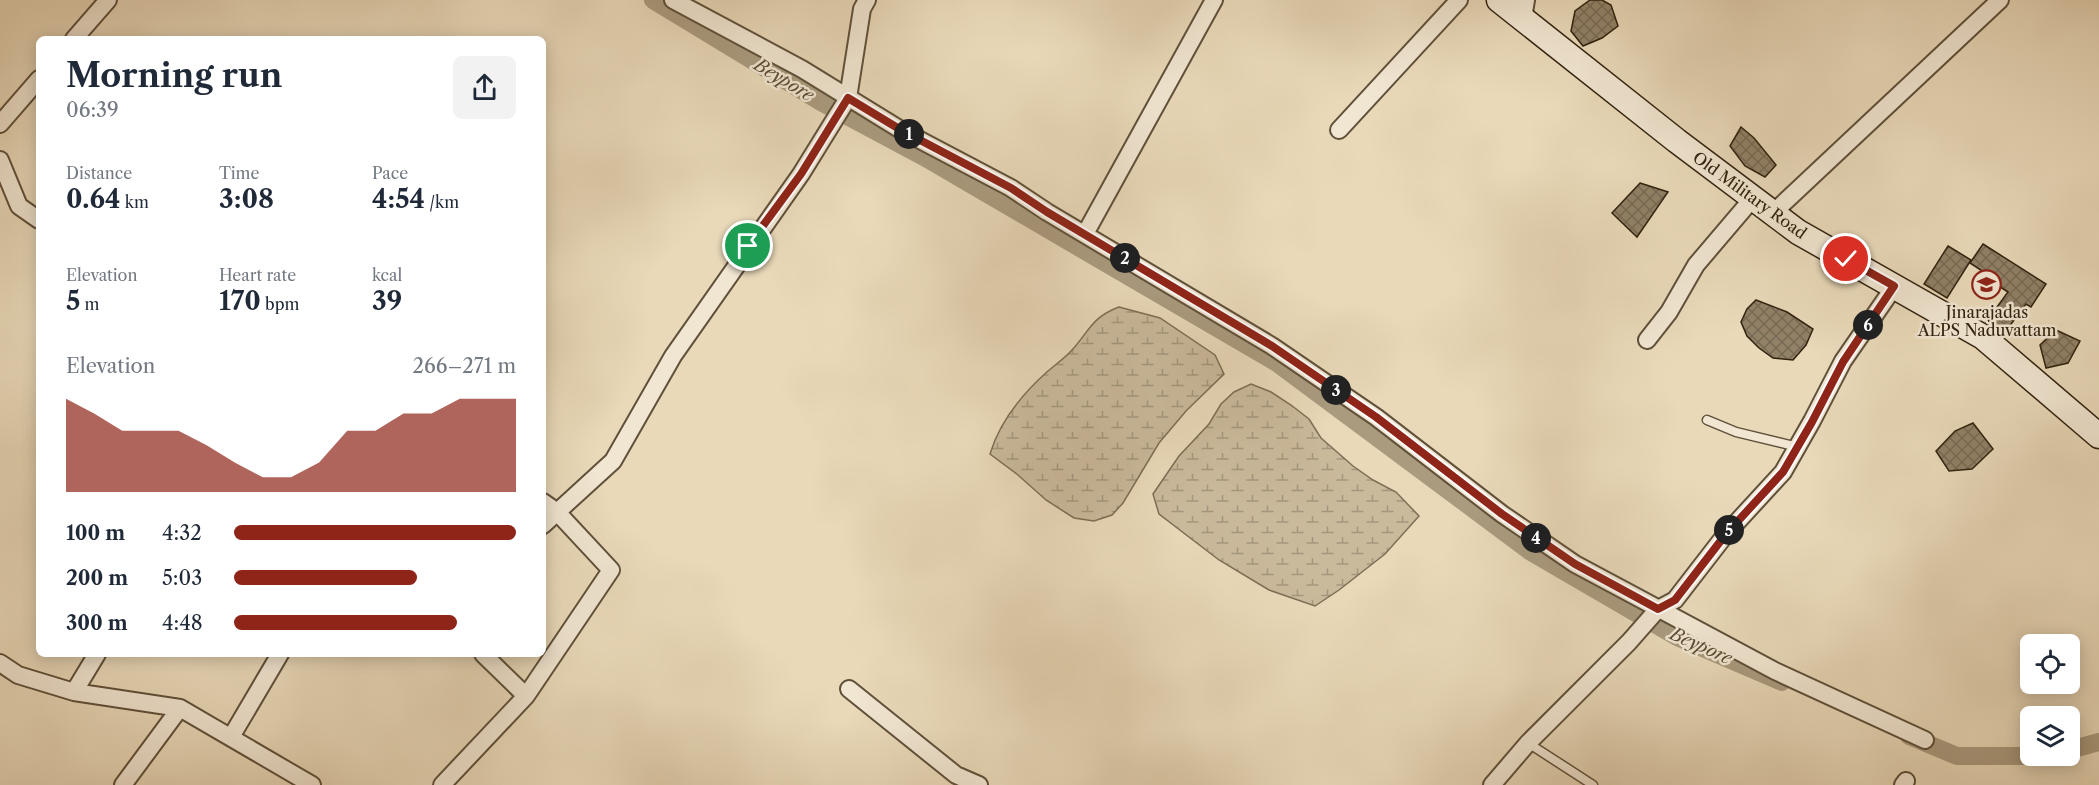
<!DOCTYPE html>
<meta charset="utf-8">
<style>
:root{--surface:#fff;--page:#f2f2f3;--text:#1f2937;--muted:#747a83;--accent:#8f2418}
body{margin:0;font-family:"Libre Caslon Text",serif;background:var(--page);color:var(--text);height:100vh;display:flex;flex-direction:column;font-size:22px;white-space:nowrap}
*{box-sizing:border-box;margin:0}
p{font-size:20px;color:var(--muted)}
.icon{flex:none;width:33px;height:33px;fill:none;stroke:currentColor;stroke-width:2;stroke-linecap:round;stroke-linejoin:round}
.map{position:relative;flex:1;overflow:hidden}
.drawer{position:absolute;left:36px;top:36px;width:510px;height:621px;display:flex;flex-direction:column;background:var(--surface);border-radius:9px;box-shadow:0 3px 15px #0003}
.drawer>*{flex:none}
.tools{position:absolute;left:2020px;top:634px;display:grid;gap:12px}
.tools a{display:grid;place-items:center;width:60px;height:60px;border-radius:9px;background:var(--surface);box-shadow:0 3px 15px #0003;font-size:30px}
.pin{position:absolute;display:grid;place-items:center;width:51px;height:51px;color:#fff;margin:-26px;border:3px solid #fff;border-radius:50%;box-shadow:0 2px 6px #0007}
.km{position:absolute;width:30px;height:30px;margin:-15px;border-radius:50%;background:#222;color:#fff;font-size:16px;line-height:30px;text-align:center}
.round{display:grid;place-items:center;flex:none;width:63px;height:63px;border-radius:9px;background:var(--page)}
.summary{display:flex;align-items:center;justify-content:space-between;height:102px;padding:0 30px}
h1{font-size:33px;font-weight:700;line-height:45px}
.stats{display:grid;grid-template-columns:repeat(3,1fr);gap:9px;height:102px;padding:6px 30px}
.stats div{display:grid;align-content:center}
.stats b{font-size:26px;font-weight:700}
.stats small{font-size:16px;font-weight:400}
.stats p{font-size:16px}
.chart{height:168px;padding:12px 30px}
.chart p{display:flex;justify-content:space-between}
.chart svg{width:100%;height:108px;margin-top:6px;fill:var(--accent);opacity:.7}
ul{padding:0 30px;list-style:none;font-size:20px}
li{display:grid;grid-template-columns:96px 72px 1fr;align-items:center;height:45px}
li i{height:15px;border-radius:8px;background:var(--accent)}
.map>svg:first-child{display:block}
</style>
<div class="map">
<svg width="2099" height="785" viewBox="0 0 2099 785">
<defs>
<pattern id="wetland-marsh" width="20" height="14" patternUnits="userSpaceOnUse" patternTransform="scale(1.5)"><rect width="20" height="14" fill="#caba9c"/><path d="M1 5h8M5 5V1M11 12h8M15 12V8" fill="none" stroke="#a5977e"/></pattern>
<pattern id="building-cross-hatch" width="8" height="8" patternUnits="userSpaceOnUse" patternTransform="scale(1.5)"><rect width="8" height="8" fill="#918167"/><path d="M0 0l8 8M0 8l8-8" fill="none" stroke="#776953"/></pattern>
</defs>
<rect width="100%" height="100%" fill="#e9d9b9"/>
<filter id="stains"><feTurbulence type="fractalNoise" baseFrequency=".00333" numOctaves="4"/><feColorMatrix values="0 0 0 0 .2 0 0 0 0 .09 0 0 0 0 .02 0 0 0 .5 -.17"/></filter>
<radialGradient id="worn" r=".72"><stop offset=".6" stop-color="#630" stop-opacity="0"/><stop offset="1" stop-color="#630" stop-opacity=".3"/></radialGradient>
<path fill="url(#wetland-marsh)" stroke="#7e6e56" stroke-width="1.5" d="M 1119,307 L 1160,318 L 1215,355 L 1224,374 L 1186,411 L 1159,443 L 1123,503 L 1112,515 L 1094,521 L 1074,518 L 1046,500 L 1018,475 L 990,454 C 1000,421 1022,394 1048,371 C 1056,364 1065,358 1072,350 C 1090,330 1092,317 1119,307 Z
M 1251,384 L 1271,392 L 1291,405 L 1309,419 L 1321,438 L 1353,466 L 1373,480 L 1396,492 L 1419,516 L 1385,554 L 1339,590 L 1315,606 L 1269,590 L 1219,560 L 1159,514 L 1153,494 L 1179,456 L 1209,424 L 1221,404 L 1234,392 Z"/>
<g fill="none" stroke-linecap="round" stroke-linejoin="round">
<path stroke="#aa9b7f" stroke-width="18" d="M 653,0 L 821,102 L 924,157 L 1277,363 L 1531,552 L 1677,637 L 1782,682
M 1909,736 L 1957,756 L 2048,756
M 2070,750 L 2099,742"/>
</g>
<path fill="url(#building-cross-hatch)" stroke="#31220f" stroke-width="1.5" d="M 1590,0 L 1602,0 L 1611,5 L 1618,26 L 1602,38 L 1583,46 L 1571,31 L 1575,11 Z
M 1741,127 L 1754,138 L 1776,165 L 1765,177 L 1745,166 L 1730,146 Z
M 1640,183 L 1668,192 L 1637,237 L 1612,213 Z
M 1983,244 L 2046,284 L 2031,307 L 2026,304 L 2003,335 L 1986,322 L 2008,292 L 1994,283 L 1996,280 L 1970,263 Z
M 1948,246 L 1971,260 L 1947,298 L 1924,284 Z
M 1756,300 L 1787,312 L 1813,329 L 1806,345 L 1793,360 L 1773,358 L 1759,348 L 1747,336 L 1741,322 L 1747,309 Z
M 2056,330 L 2080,341 L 2068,363 L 2046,368 L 2040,345 Z
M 1973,423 L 1993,449 L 1972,469 L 1949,471 L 1936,451 L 1955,431 Z"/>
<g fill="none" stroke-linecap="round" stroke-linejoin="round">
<defs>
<path id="service" d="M 1707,420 L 1736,432 L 1798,447
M 1528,743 L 1593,785"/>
<path id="minor" d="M 673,0 L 802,69 L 901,130 L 1011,188 L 1047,212 L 1272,346 L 1376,417 L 1502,514 L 1575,564 L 1775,671 L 1925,740
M 1523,19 L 1526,0
M 74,39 L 108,0
M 0,124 L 39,79
M 1339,130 L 1459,0
M 0,160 L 19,206 L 39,220
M 1773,213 L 2000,0
M 1085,234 L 1214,0
M 1647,340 L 1669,312 L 1696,265 L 1753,198
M 543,525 L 613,461 L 673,356 L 801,174 L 848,98 L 862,9 L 867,0
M 97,654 L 74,692 L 180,708
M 0,663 L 18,675 L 74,692
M 849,689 L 956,775 L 979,785
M 526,696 L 611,570 L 557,512 L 543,502
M 231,737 L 280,654
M 123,785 L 180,708 L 312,785
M 442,785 L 526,696 L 483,654
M 1492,785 L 1528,743 L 1629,642 L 1658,609 L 1675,600 L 1726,534 L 1783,472 L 1812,421 L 1843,361 L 1894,287
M 1903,785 L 1906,781"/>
<path id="secondary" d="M 1499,0 L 1677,141 L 1798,232 L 1983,337 L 2099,436"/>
</defs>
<use href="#service" stroke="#5f503a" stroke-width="11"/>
<use href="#minor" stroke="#5f503a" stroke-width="20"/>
<use href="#secondary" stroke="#31220f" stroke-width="27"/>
<use href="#service" stroke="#f1e6d2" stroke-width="8"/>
<use href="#minor" stroke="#f1e6d2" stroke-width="16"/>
<use href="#secondary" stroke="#f1e6d2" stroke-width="24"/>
</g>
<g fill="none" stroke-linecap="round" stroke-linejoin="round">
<defs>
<path id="route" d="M 748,246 L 801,174 L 848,98 L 901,130 L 1011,188 L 1047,212 L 1272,346 L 1376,417 L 1502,514 L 1575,564 L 1658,609 L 1675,600 L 1726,534 L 1783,472 L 1812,422 L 1843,362 L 1894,286 L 1846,259"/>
</defs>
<use href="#route" stroke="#fff" stroke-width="12"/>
<use href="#route" stroke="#8f2418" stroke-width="8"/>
</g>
<defs>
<symbol id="school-ring" viewBox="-11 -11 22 22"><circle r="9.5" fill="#f1e6d2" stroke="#8f2418" stroke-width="1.5"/><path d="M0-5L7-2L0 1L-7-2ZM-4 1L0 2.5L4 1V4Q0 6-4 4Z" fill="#8f2418"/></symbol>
</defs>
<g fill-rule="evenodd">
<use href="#school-ring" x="1970" y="268" width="33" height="33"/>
</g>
<g text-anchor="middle" stroke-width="5" stroke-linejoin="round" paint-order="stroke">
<g font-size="16" fill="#31220f" stroke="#f1e6d2">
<text transform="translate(1750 195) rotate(36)" y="6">Old Military Road</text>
</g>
<g font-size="16" fill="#31220f" stroke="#f1e6d2">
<text x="1987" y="318">Jinarajadas<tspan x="1987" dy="18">ALPS Naduvattam</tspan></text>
</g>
<g font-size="18" font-style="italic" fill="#5b4c36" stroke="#f1e6d2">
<text transform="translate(784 80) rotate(31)" y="6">Beypore</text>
<text transform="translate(1701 646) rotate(24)" y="6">Beypore</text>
</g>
</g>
<rect width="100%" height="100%" filter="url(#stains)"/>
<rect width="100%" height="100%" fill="url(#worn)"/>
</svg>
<div class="tools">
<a><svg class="icon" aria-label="locate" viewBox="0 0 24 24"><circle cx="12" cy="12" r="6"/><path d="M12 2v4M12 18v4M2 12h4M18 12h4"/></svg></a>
<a><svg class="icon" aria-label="layers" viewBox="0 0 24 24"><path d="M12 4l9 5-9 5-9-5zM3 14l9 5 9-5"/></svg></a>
</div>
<div class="pin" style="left:748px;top:246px;background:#1e9e55"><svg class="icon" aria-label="arrive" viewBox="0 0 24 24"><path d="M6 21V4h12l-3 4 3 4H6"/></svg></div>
<div class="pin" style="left:1846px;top:259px;background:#d93025"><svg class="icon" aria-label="check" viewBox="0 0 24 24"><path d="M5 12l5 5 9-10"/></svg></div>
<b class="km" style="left:909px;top:134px">1</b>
<b class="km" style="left:1125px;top:258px">2</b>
<b class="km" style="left:1336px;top:390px">3</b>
<b class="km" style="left:1536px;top:538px">4</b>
<b class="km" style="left:1729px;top:530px">5</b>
<b class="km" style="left:1868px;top:325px">6</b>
<section class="drawer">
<div class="summary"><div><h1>Morning run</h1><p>06:39</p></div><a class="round"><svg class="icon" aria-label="share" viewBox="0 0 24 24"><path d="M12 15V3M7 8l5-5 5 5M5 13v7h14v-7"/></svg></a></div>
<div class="stats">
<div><p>Distance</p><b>0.64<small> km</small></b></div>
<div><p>Time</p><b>3:08</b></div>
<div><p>Pace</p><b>4:54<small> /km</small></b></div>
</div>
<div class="stats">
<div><p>Elevation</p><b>5<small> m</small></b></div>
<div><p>Heart rate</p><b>170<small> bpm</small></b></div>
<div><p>kcal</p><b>39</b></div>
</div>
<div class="chart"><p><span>Elevation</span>266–271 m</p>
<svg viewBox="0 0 160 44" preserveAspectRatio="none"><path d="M0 44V6L10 12L20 19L30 19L40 19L50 25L60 32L70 38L80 38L90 32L100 19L110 19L120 12L130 12L140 6L150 6L160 6V44z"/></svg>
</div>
<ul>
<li><b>100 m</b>4:32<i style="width:100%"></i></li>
<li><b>200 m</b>5:03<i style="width:65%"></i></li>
<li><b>300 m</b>4:48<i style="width:79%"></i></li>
</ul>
</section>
</div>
